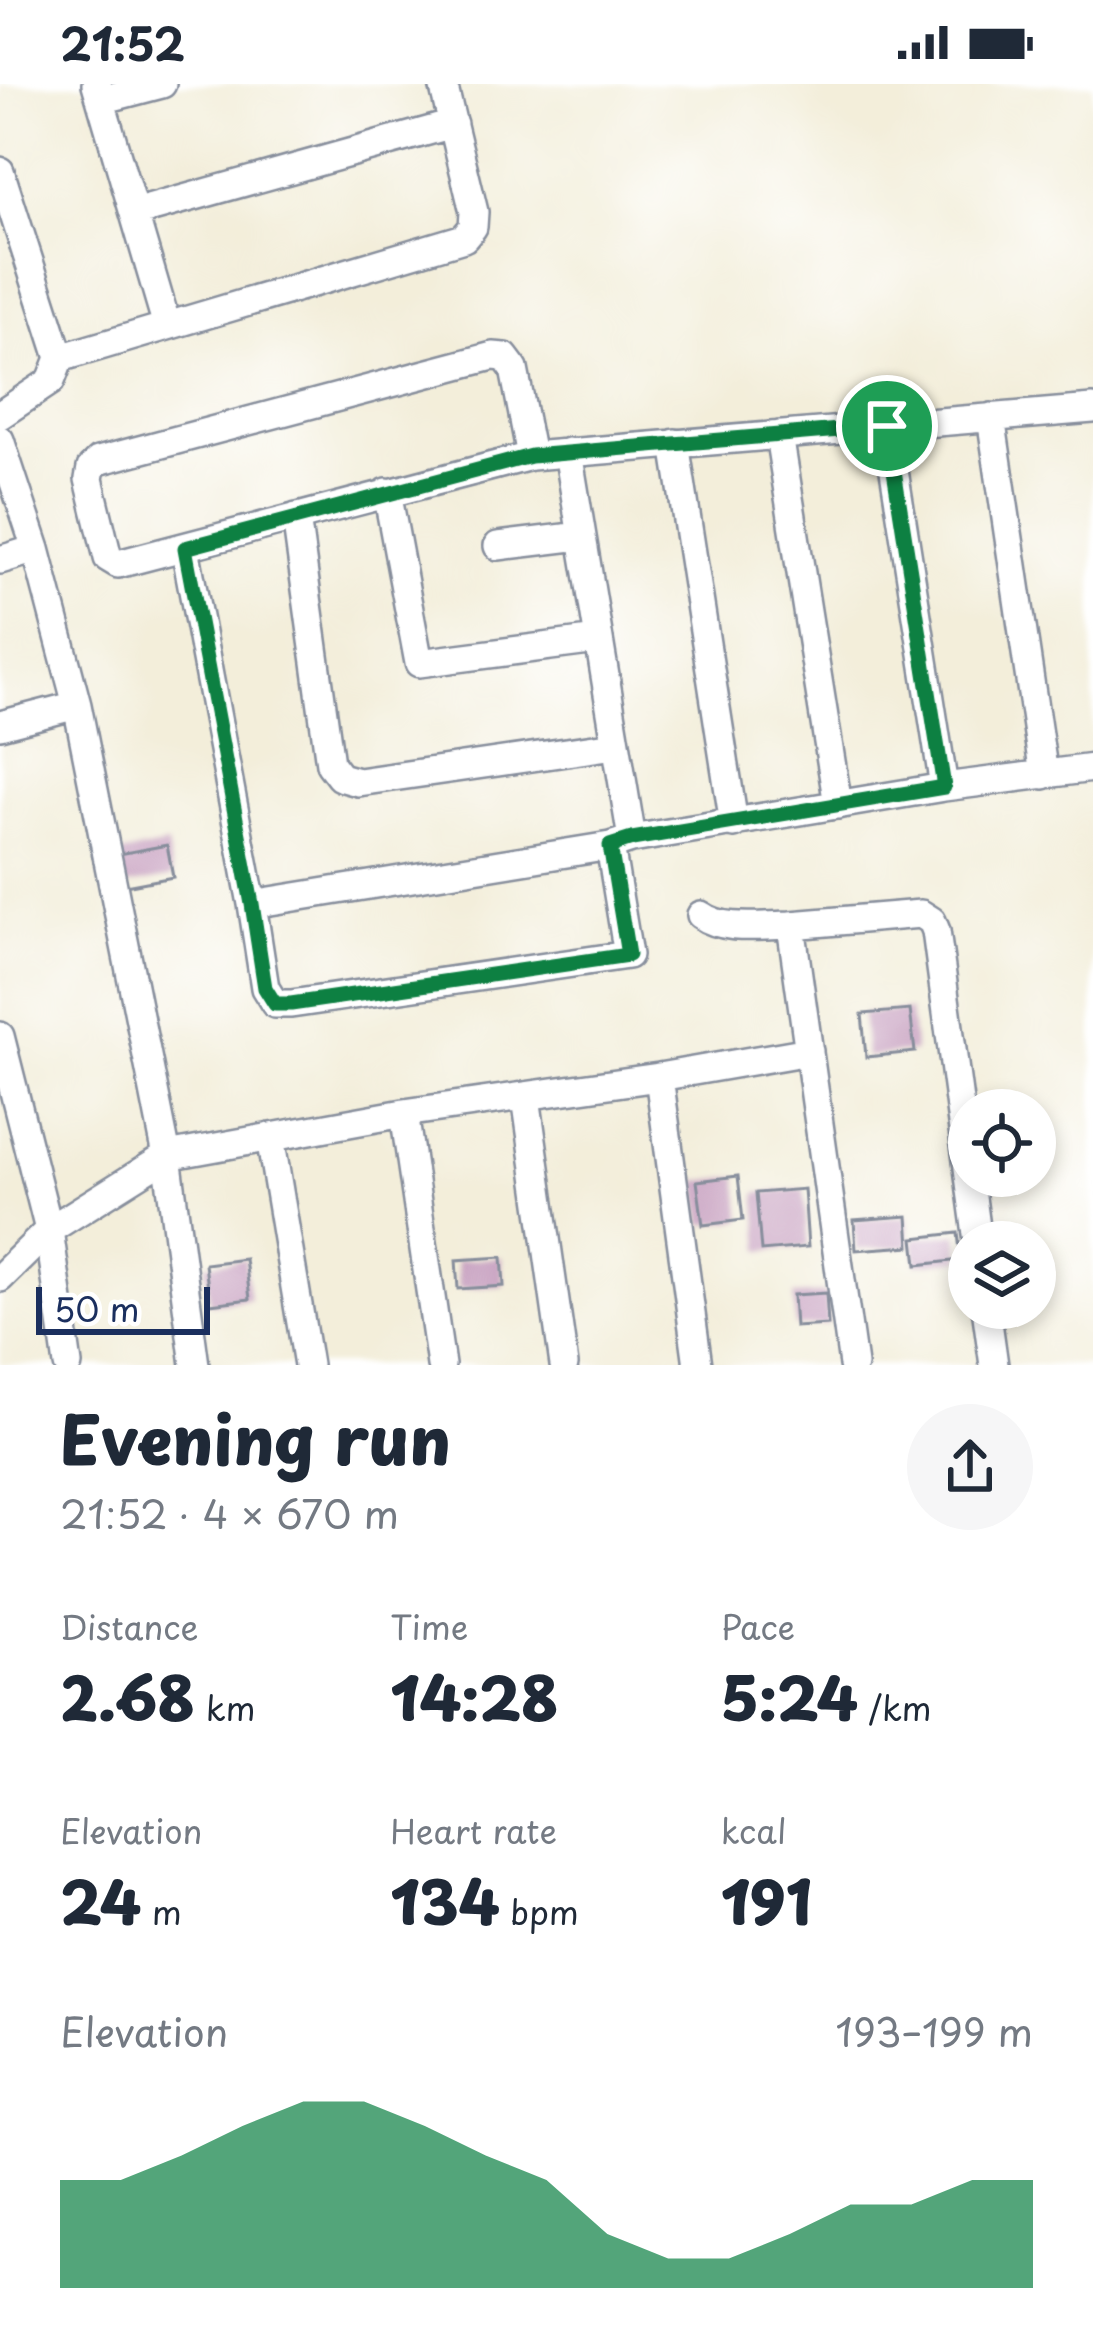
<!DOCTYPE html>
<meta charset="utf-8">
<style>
:root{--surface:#fff;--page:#f6f6f7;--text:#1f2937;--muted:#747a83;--accent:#0b8043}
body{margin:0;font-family:"Playpen Sans",sans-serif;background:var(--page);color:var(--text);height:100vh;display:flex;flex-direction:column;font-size:45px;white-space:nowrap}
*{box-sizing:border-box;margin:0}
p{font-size:39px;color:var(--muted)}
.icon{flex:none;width:66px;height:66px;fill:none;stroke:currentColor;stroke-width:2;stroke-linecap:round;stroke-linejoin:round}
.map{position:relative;height:1281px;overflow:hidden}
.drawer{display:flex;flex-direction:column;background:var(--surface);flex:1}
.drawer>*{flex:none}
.tools{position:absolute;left:948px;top:1005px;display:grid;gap:24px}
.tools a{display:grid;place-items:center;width:108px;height:108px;border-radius:50%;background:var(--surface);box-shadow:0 6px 18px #0003;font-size:60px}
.scale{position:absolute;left:36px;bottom:30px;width:174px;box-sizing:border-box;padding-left:12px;border:6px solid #1b2f5e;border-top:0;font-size:33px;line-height:42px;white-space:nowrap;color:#1b2f5e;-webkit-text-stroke:9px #fff;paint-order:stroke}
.pin{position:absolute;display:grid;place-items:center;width:102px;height:102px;color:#fff;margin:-51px;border:6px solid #fff;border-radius:50%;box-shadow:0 3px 12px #0007}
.round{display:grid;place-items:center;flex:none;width:126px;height:126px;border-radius:63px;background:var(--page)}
.summary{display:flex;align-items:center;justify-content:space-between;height:204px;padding:0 60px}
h1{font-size:66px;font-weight:800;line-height:90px}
.stats{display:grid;grid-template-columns:repeat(3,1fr);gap:18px;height:204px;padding:12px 60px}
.stats div{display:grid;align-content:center}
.stats b{font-size:60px;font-weight:800}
.stats small{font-size:33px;font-weight:400}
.stats p{font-size:33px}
.chart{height:336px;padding:24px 60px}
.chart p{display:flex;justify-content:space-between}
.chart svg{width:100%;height:216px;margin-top:12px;fill:var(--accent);opacity:.7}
.status{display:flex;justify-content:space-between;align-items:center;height:84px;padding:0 60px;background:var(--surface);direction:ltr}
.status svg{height:33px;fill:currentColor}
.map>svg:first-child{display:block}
</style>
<div class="status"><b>21:52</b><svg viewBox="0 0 49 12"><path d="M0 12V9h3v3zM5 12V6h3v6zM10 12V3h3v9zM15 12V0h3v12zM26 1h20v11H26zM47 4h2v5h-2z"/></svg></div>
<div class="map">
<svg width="1093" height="1281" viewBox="0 0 1093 1281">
<rect width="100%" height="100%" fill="#fff"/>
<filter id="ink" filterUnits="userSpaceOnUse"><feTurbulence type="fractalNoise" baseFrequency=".00833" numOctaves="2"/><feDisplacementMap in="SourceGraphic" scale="24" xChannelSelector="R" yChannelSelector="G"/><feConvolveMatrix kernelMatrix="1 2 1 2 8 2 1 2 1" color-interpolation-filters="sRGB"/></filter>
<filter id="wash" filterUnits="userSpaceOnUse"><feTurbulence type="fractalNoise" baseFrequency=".004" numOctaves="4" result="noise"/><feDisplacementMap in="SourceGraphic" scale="48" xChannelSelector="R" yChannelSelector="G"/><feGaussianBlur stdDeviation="2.7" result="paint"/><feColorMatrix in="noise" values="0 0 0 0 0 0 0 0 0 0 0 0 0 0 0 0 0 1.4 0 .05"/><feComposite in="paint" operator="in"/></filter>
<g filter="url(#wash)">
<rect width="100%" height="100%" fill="#f3eeda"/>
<g id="blocks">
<path fill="#c7a0c0" d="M 167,761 L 173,793 L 120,803 L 114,771 Z
M 910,926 L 915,968 L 866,973 L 862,930 Z
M 738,1092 L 743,1136 L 703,1141 L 697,1097 Z
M 804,1105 L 808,1163 L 761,1167 L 756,1109 Z
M 908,1132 L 910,1162 L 856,1166 L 854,1136 Z
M 958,1149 L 961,1176 L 917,1181 L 914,1154 Z
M 502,1173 L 504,1202 L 458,1205 L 456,1176 Z
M 245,1175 L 250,1215 L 210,1220 L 205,1180 Z
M 826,1209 L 828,1241 L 795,1243 L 793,1211 Z"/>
</g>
</g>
<g filter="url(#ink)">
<use href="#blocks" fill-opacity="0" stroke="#878e9c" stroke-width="3"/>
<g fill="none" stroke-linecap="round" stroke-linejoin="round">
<defs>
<path id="minor" d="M 96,0 L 167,242
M 101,16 L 162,0
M 0,87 L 60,274 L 51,297 L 0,331
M 134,129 L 453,40
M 60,274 L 464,154 L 473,143 L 474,128 L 443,0
M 991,333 L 1044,691
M 887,342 L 944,703
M 779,351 L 838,721
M 0,356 L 36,465 L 77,621
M 675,359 L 734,740
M 568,368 L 632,755
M 531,372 L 514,285 L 505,273 L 493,272 L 98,377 L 91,384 L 89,395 L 108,474 L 118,480 L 531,372 L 1093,325
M 387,408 L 419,579 L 598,556
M 296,433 L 330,680 L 340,693 L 358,698 L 615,661
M 498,462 L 581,452
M 185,464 L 252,820 L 265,904 L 275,920 L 291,920 L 628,871 L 610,762
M 0,476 L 36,465
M 0,641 L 77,621 L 167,1072 L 195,1281
M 252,820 L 610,762 L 632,755 L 944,703 L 1093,684
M 701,831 C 724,848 763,841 791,841
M 0,952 L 49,1146 L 68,1281
M 659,993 L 698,1281
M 526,1013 L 564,1281
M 404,1029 L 441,1281
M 270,1053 L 308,1281
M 0,1194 L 49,1146 L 167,1072 L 404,1029 L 659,993 L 809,967
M 986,1224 L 994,1281
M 853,1281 L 791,841 L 921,830 L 932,837 L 936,847 L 978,1158"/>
</defs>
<use href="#minor" stroke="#878e9c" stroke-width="32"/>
<use href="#minor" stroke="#fff" stroke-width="27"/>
</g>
</g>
<g fill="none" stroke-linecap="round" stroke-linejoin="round" filter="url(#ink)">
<defs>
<path id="route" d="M 887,342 L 944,703 L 632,755 L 610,762 L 628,871 L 291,920 L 275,920 L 265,904 L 252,820 L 185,464 L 531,372 Z"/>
</defs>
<use href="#route" stroke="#fff" stroke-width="24"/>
<use href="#route" stroke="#0b8043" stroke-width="15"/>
</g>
</svg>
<div class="tools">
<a><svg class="icon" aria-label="locate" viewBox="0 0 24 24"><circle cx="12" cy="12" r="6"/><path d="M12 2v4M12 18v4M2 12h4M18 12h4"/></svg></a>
<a><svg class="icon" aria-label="layers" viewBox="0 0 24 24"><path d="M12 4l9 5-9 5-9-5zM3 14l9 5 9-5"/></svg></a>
</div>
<div class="scale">50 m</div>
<div class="pin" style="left:887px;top:342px;background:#1e9e55"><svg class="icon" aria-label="arrive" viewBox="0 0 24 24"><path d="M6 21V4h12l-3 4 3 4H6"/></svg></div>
</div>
<section class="drawer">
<div class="summary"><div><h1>Evening run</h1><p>21:52 · 4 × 670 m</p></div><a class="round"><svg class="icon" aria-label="share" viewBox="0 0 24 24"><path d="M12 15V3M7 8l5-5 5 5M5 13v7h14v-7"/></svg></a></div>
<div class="stats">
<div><p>Distance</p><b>2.68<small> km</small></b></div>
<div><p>Time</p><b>14:28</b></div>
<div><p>Pace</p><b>5:24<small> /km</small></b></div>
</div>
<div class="stats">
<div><p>Elevation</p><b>24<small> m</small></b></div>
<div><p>Heart rate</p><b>134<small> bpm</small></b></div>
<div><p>kcal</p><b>191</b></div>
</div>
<div class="chart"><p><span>Elevation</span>193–199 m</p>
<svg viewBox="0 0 160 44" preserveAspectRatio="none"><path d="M0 44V22L10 22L20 17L30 11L40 6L50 6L60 11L70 17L80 22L90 33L100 38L110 38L120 33L130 27L140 27L150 22L160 22V44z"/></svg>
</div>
</section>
